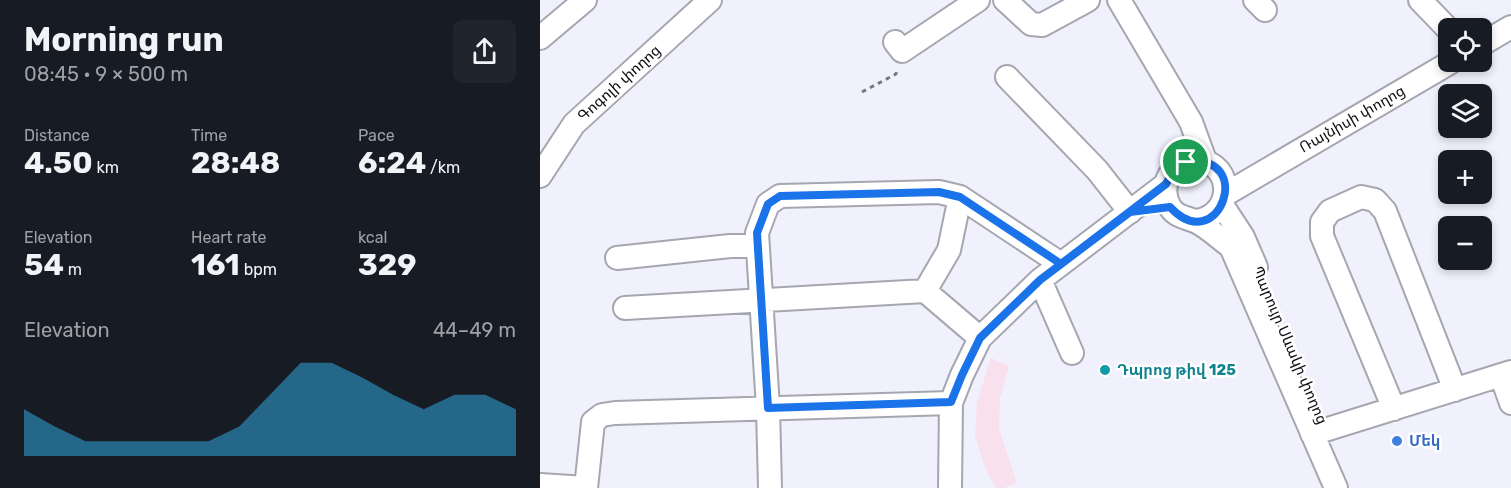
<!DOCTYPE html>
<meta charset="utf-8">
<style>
:root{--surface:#171b24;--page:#20242c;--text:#f1f3f6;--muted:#9ea1a6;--accent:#2a88b4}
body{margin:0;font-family:Rubik,"Noto Sans Armenian",sans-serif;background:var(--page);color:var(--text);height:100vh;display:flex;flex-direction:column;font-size:22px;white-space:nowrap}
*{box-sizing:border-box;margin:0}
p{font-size:20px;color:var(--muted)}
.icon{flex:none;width:33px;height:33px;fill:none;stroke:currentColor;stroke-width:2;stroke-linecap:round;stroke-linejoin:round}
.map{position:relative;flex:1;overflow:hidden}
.panel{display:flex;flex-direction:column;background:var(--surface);width:540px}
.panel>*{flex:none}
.buttons{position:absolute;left:898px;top:18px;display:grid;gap:12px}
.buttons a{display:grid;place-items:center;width:54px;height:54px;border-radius:9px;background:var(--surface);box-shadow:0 3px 9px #0003;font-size:30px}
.pin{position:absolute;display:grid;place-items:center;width:51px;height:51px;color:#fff;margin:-26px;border:3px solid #fff;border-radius:50%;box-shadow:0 2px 6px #0007}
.round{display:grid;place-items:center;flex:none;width:63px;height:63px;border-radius:9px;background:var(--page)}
.summary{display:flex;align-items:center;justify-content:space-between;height:102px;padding:0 24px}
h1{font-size:33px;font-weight:700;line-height:45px}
.figures{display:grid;grid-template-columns:repeat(3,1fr);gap:9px;height:102px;padding:6px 24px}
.figures div{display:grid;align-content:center}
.figures b{font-size:30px;font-weight:700}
.figures small{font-size:16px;font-weight:400}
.figures p{font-size:16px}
.chart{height:168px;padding:12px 24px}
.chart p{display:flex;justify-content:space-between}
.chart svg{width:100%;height:108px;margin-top:6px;fill:var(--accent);opacity:.7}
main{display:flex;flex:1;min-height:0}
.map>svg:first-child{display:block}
</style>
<main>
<section class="panel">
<div class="summary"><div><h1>Morning run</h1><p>08:45 · 9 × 500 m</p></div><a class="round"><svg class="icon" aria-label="share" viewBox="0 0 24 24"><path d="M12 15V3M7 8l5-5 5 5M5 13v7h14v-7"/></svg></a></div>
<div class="figures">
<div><p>Distance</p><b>4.50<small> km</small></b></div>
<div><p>Time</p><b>28:48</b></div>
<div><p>Pace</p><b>6:24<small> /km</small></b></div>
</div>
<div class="figures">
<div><p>Elevation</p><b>54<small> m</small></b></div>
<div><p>Heart rate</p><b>161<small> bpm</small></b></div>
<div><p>kcal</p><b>329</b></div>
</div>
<div class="chart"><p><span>Elevation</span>44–49 m</p>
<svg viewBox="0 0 160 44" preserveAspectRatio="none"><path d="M0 44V25L10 32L20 38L30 38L40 38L50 38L60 38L70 32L80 19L90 6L100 6L110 12L120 19L130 25L140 19L150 19L160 25V44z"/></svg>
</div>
</section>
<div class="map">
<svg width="971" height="488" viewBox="0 0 971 488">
<rect width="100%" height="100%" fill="#f0f1fd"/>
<path fill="#f8e0ec" d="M 451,358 L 469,366 L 460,398 L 459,429 L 477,483 L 464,488 L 456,488 L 446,470 L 435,436 L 437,402 Z"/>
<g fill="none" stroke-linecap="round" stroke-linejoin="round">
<defs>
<path id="minor" d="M 465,0 L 491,24 L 502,25 L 548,0
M 579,0 L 651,122 L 666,163
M 715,0 L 725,10
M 880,0 L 909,30
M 0,38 L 45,0
M 355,42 L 362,51 L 438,0
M 942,44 L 971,27
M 467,77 L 557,170 L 590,212
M 0,176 L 34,124 L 170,0
M 686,194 L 911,62
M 682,205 L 703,237 L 716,267
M 657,221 C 699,213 691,156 652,161 C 642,163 634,168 629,176 C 624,185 624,198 630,207 C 637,218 647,217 657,222 C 669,228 680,239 691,247 L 796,488
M 77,258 L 190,246 L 217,246
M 500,280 L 532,353
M 385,291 L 409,250 L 420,197
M 85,308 L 385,291 L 440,338
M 961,375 L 971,403
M 854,409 L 782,236 L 782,222 L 790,211 L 821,197 L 835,200 L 845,211 L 915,390
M 772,434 L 971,372
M 0,485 L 46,488
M 46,488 L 53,422 L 62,415 L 75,413 L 411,403
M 230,488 L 228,408 L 217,233 L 228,204 L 240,196 L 399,192 L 420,197 L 521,264
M 410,488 L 411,403 L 422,375 L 440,338 L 500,280 L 626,184"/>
</defs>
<use href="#minor" stroke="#a6a6b1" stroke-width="26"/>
<path stroke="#787880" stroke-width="3" stroke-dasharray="4.5 4.5" stroke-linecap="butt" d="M 322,92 L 356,74 L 357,70"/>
<use href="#minor" stroke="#fff" stroke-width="22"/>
</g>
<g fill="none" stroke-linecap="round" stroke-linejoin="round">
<defs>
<path id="route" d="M 646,162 L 633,171 L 626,184 L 521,264 L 420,197 L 399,192 L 240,196 L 228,204 L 217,233 L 228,408 L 411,402 L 422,375 L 440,338 L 500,280 L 590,212 L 630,207 C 679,260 717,152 646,162"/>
</defs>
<use href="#route" stroke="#fff" stroke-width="12"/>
<use href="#route" stroke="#1a73e8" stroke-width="8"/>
</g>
<circle fill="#0f9aa8" stroke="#fff" stroke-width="2" cx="565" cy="370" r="6"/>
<circle fill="#3f7fe0" stroke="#fff" stroke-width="2" cx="857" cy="441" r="6"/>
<g text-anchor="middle" stroke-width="5" stroke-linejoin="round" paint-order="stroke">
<g font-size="15" fill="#0f0f13" stroke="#fff">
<text transform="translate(79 83) rotate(-42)" y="5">Գոգոլի փողոց</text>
<text transform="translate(812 119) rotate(-30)" y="5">Ռայնիսի փողոց</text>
<text transform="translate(750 345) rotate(67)" y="5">Պարույր Սևակի փողոց</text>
</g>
<g font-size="15" font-weight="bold" fill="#0d838f" stroke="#fff" text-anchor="start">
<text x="577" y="375">Դպրոց թիվ 125</text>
</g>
<g font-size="15" font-weight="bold" fill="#366cbe" stroke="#fff" text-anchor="start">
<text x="869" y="446">Մեկ</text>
</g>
</g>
</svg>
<div class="buttons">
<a><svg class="icon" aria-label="locate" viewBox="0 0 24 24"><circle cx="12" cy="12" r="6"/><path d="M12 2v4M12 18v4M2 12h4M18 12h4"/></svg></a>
<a><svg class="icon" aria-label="layers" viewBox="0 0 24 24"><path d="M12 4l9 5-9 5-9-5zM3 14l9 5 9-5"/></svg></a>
<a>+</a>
<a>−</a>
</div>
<div class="pin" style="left:646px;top:162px;background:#1e9e55"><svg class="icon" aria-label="arrive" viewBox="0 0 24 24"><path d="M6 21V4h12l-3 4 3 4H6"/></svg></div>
</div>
</main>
